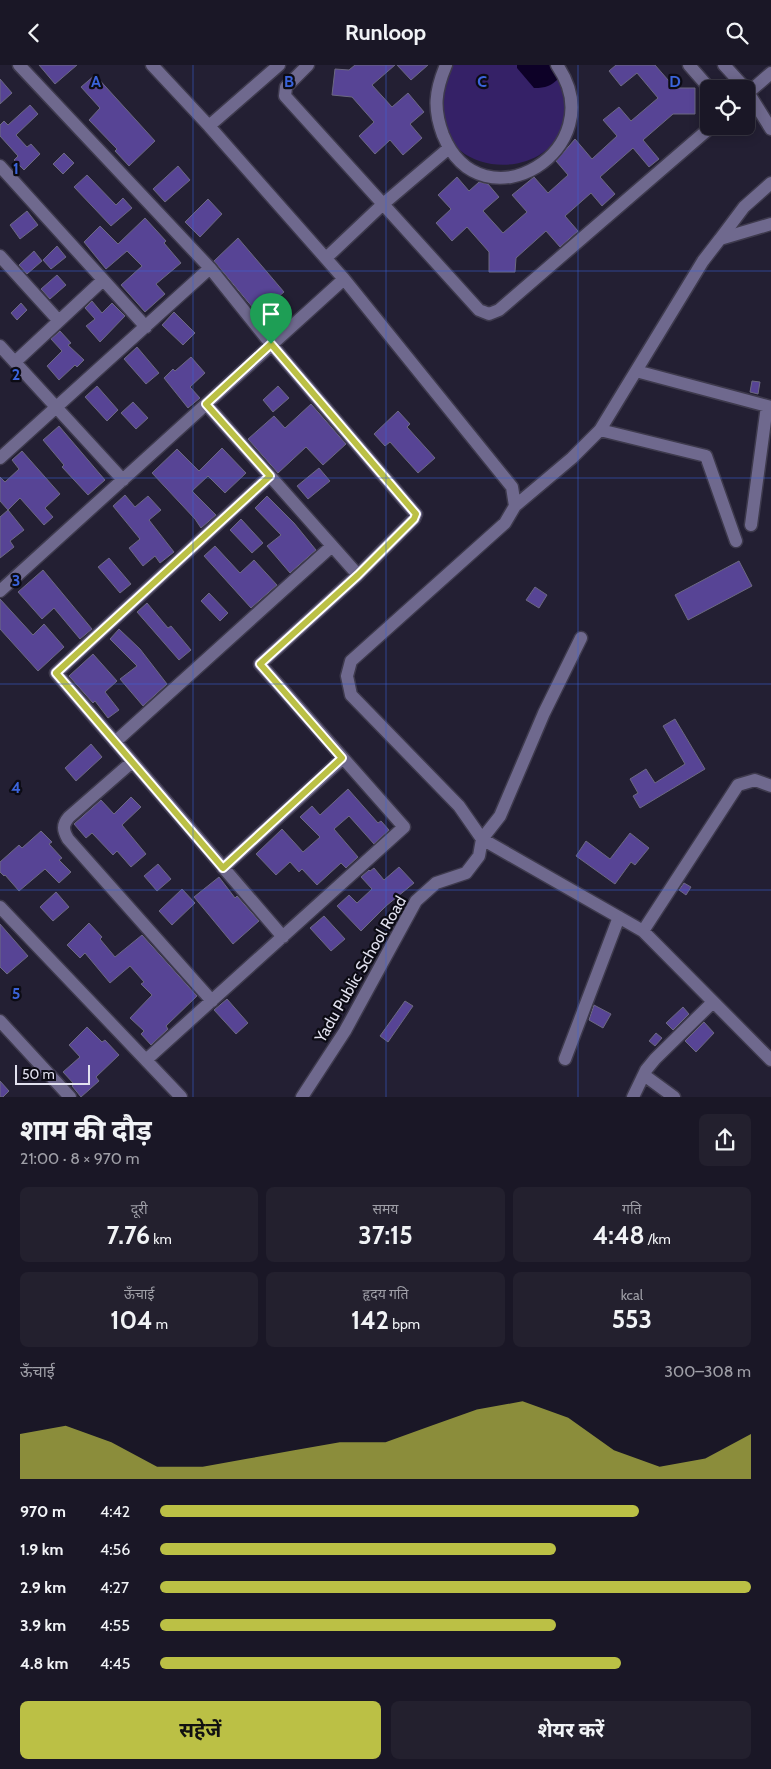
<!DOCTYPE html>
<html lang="hi">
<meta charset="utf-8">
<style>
:root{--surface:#1a1726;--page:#23202e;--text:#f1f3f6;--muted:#9f9fa7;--line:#383643;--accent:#bbc045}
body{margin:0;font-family:Cabin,"Noto Sans Devanagari",sans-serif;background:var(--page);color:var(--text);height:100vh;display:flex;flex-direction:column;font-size:19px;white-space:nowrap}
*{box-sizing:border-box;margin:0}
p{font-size:16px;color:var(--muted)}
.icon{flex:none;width:28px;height:28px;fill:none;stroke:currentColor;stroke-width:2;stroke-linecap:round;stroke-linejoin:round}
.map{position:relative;height:1032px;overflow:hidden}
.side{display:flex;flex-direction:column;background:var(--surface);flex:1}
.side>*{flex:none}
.controls{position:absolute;left:700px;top:15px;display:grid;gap:10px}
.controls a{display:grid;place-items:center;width:55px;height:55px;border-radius:8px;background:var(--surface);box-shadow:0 2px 12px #0003,0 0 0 1px var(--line);font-size:25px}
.scale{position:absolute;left:15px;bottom:12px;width:75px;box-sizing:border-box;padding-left:5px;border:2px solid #e2e1ef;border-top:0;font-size:14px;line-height:18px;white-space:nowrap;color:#e2e1ef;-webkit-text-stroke:4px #0c0b14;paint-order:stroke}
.pin{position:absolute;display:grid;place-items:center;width:42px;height:42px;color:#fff;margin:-51px -21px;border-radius:50% 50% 50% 0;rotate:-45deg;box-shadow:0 0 5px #0007}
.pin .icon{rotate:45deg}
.round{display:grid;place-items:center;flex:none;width:52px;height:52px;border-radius:8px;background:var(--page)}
.summary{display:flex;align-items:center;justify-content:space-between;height:85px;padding:0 20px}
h1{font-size:28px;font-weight:700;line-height:38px}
.stats{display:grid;grid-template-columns:repeat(3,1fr);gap:8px;height:85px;padding:5px 20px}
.stats div{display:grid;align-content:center;border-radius:8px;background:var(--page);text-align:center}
.stats b{font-size:25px;font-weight:700}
.stats small{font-size:14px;font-weight:400}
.stats p{font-size:14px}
.chart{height:140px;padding:10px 20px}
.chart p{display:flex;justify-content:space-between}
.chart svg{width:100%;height:90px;margin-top:5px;fill:var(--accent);opacity:.7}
.action{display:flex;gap:10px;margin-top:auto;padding:10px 20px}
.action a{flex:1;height:58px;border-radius:8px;background:var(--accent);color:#111;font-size:20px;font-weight:700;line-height:58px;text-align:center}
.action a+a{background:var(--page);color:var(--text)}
ul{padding:0 20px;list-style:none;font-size:16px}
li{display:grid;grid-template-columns:80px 60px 1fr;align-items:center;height:38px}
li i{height:12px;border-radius:6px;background:var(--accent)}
header{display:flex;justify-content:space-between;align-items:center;height:65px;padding:0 20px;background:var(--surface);font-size:22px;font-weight:700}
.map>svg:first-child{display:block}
</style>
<header><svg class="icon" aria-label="back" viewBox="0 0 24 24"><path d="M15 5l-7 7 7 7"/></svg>Runloop<svg class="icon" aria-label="search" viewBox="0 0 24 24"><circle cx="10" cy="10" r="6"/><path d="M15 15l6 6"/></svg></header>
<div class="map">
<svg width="771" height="1032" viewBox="0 0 771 1032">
<rect width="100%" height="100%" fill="#231f33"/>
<path fill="#352167" d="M 447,0 L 558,0 C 565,14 565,21 565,37 C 565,42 567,50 565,56 C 547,120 442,112 440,44 C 440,24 438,19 447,0 Z"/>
<path fill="#0d0127" d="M 517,0 L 552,0 L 559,13 C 551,21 546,23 534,23 L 517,3 Z"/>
<path fill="#574495" stroke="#6c6981" d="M 39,0 L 77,0 L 55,19 Z
M 355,0 L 395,0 L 372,20 L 392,42 L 408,28 L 424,47 L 410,59 L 422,73 L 403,90 L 390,75 L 375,89 L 359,71 L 374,57 L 352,32 L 332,30 L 335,4 L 349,5 Z
M 397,0 L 428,0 L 411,15 Z
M 616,0 L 655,0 L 675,23 L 695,23 L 695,49 L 673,49 L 643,75 L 659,94 L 649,102 L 633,83 L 600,112 L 615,129 L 602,141 L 591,128 L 565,151 L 578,166 L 560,182 L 546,166 L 516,193 L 515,207 L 489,207 L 489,187 L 467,162 L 452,176 L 436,158 L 451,144 L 438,130 L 457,112 L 469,126 L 479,117 L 488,119 L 499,132 L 483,146 L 503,168 L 527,147 L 512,130 L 534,112 L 548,128 L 568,110 L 556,96 L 575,74 L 592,94 L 617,71 L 603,55 L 619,42 L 631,56 L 658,33 L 637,8 L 621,21 L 609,6 Z
M 95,10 L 155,76 L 129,101 L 115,86 L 117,84 L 89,55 L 100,43 L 81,22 Z
M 0,14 L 12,28 L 0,39 Z
M 30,40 L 38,49 L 16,70 L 27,82 L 31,79 L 40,89 L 24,105 L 14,95 L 18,91 L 0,71 L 0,60 L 4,56 L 8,60 Z
M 64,88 L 74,98 L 63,109 L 53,99 Z
M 178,101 L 190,115 L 165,137 L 153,124 Z
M 87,110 L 116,140 L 123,133 L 132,143 L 111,161 L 74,122 Z
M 208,134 L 222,149 L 200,172 L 185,157 Z
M 27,146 L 38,160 L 20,174 L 10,160 Z
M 145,153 L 166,176 L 164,178 L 181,198 L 156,219 L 165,229 L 145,247 L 121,220 L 142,201 L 127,186 L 106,204 L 84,177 L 100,161 L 118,179 Z
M 238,173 L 284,227 L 258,249 L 214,196 Z
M 57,181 L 66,192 L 51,204 L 43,195 Z
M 34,186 L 42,196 L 27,209 L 19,200 Z
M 57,210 L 66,220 L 50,234 L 41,224 Z
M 92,236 L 102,248 L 112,238 L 125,251 L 100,277 L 86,261 L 95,254 L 85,243 Z
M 21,238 L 27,245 L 17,255 L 11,248 Z
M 174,247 L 195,268 L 183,280 L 162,260 Z
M 60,266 L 71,278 L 68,280 L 84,295 L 77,302 L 75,300 L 59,315 L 47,301 L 62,286 L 51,274 Z
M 137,282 L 159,308 L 146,319 L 124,294 Z
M 191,292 L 205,308 L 190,322 L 200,333 L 188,343 L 164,313 L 173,304 L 175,306 Z
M 752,316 L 760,317 L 758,329 L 750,327 Z
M 97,321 L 118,345 L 107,356 L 85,332 Z
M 278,321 L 289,333 L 273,347 L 263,335 Z
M 133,337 L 148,353 L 136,364 L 121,348 Z
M 311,339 L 346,379 L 323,400 L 306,382 L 278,408 L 248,374 L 274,351 L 285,363 Z
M 398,346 L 410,359 L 407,362 L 435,393 L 418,408 L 390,377 L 385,381 L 374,369 Z
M 59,361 L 105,415 L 88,430 L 62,402 L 64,400 L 43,375 Z
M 222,383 L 246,408 L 225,428 L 208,411 L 192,426 L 216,450 L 201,463 L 195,454 L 152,408 L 177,384 L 199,406 Z
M 22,386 L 60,429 L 45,443 L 53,452 L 44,460 L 20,433 L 8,445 L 0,436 L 0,412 L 5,417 L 19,404 L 12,395 Z
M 319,403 L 330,416 L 308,434 L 297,421 Z
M 125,430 L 135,442 L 148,431 L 161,445 L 149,455 L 174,487 L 160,498 L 155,491 L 143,501 L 129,483 L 140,474 L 113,441 Z
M 267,431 L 294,458 L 316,485 L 290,508 L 267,481 L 281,470 L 255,443 Z
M 8,445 L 24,465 L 10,476 L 14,482 L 0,493 L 0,452 Z
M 241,454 L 263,478 L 252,488 L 230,465 Z
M 215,481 L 240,508 L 254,495 L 277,520 L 251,543 L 204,491 Z
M 109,493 L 131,519 L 120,528 L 98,502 Z
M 739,496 L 752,521 L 688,555 L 675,530 Z
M 43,505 L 92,564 L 80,574 L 54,543 L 42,554 L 18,527 Z
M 535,522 L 547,530 L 539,543 L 526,535 Z
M 209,528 L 228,548 L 220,556 L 201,536 Z
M 0,534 L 33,570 L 44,559 L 64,582 L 38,606 L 0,564 Z
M 147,538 L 168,563 L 171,561 L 191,585 L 179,595 L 137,547 Z
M 119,564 L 140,584 L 167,619 L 143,641 L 120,614 L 137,601 L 110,574 Z
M 93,589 L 117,616 L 105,627 L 119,645 L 108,653 L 95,636 L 93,638 L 69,611 Z
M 675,654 L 705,704 L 640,743 L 633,731 L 638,728 L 630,714 L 646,704 L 655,718 L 685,699 L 663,661 Z
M 91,679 L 102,692 L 76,716 L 65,703 Z
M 348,724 L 378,758 L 381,756 L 389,765 L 374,779 L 349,751 L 334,764 L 358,792 L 346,803 L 341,798 L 317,820 L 302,804 L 299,807 L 290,797 L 276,810 L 256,789 L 282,764 L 303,787 L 320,772 L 300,752 L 312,741 L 320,750 Z
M 131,732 L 141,742 L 122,760 L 146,789 L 131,802 L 117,786 L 113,790 L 92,768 L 86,773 L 74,759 L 101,735 L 114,749 Z
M 41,766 L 52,777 L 49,779 L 62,793 L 59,795 L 71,807 L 59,818 L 45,804 L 19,826 L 5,810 L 4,811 L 0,807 L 0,797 L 19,780 L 22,783 Z
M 630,768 L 649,783 L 635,800 L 631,797 L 615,819 L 576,791 L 586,776 L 610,794 Z
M 158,799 L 171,814 L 157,826 L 144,811 Z
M 399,802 L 414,818 L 386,841 L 361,866 L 337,841 L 349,830 L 357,838 L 372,824 L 361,812 L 369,805 L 370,806 L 374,803 L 384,815 Z
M 219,812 L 235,833 L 237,831 L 259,856 L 233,879 L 194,832 Z
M 684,818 L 691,822 L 686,830 L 679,825 Z
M 182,824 L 195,838 L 172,860 L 159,846 Z
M 56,827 L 69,842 L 53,856 L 40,842 Z
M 324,851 L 345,874 L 331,886 L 310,863 Z
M 89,858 L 102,872 L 100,874 L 115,892 L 142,870 L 197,931 L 166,961 L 168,964 L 151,980 L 141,969 L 144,966 L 130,953 L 152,930 L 141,919 L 144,917 L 130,901 L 110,918 L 85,888 L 80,893 L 67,880 Z
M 0,859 L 28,891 L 7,909 L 0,902 Z
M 227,934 L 248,958 L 236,969 L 214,945 Z
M 405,936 L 413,941 L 388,977 L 380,971 Z
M 594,940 L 611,949 L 603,963 L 589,955 Z
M 683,942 L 689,949 L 673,965 L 666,958 Z
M 704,957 L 714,968 L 696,987 L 685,976 Z
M 87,962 L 102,977 L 105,975 L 119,990 L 96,1012 L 99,1016 L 81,1032 L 72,1021 L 74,1019 L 63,1007 L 80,992 L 69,980 Z
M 656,968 L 662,973 L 655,981 L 649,976 Z
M 0,1016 L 9,1026 L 3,1032 L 0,1032 Z"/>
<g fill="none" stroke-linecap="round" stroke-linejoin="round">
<defs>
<path id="minor" d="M 19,0 L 210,203 L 271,279 L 416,449 L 414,454 L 358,510 L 260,599 L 404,762 L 146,995
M 152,0 L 209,61 L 344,214 L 512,422 L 515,441 L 505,458 L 351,596 L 347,611 L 351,630 L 459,741 L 482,774 L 643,866 L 771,995
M 308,0 L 286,22 L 285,31 L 479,245 L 489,249 L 499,245 L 712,61
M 446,0 C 435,26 433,44 443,70 C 482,165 615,84 557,0
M 689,0 L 710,24
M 724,0 L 746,24
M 746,24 L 771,64
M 749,27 L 771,8
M 209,61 L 279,0
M 0,101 L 146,262
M 720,174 L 744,142 L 771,118
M 0,191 L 59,256
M 326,193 L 382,140 L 449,83
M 0,281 L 123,415
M 15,297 L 103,215
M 636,306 L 771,342
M 206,339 L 358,510
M 600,365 L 706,391 L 736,476
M 0,393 L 210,203
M 270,411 L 56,608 L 283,872
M 515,441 L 572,393 L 600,365 L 703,196 L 720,174 L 771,159
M 751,460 L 767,341
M 0,526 L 344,214
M 115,677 L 332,481
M 132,697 L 69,752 C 62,760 63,765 68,774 L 212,936
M 223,803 L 343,693
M 0,842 L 181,1032
M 643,866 L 738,720 L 755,715 L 771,721
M 0,956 L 70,1032
M 565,994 L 619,852
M 644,1010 L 674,1032
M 302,1032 L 345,966 L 416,836 L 436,818 L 466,808 L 479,791 L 482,774 L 500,751 L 544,648 L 581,573
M 633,1032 L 646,1005 L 655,994 L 713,937"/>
</defs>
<use href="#minor" stroke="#3e3a4d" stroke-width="15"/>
<use href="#minor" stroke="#6f698e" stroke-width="12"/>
</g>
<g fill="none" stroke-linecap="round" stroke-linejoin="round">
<defs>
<path id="route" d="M 271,279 L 416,449 L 414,454 L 358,510 L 260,599 L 342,693 L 223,803 L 56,608 L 270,411 L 206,339 Z"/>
</defs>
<use href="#route" stroke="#fff" stroke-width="10"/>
<use href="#route" stroke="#bbc045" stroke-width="6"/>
</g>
<path fill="none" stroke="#3b64db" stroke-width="1" stroke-opacity="0.55" d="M 193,0 L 193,1032M 386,0 L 386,1032M 578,0 L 578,1032M 0,206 L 771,206M 0,413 L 771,413M 0,619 L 771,619M 0,825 L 771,825"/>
<g text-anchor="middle" stroke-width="4.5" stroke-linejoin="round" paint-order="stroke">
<g font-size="16" fill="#e2e1ef" stroke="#0c0b14">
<text transform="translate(360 904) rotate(-60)" y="6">Yadu Public School Road</text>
</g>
</g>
<g font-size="16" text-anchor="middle" font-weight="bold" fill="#3b64db" stroke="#0c0b14" stroke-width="4.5" stroke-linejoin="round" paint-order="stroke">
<text x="96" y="22">A</text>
<text x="289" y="22">B</text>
<text x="482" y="22">C</text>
<text x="675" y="22">D</text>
<text x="16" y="109">1</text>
<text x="16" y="315">2</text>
<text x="16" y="521">3</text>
<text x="16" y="728">4</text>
<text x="16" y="934">5</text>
</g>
</svg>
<div class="controls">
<a><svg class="icon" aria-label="locate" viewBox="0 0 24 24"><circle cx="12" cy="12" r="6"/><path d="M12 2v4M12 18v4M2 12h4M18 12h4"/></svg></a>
</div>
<div class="scale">50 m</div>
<div class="pin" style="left:271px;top:279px;background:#1e9e55"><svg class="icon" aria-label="arrive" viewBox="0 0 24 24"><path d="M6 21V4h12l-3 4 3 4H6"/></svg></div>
</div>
<section class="side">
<div class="summary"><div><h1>शाम की दौड़</h1><p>21:00 · 8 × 970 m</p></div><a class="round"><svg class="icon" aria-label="share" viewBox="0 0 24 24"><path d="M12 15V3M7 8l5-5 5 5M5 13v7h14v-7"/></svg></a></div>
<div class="stats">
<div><p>दूरी</p><b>7.76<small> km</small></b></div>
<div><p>समय</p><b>37:15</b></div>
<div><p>गति</p><b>4:48<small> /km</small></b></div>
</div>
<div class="stats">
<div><p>ऊँचाई</p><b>104<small> m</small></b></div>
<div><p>हृदय गति</p><b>142<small> bpm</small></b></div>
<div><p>kcal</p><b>553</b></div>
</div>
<div class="chart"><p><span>ऊँचाई</span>300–308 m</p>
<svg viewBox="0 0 160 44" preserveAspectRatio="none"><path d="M0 44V22L10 18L20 26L30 38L40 38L50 34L60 30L70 26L80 26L90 18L100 10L110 6L120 14L130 30L140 38L150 34L160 22V44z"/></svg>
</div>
<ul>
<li><b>970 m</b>4:42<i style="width:81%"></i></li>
<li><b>1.9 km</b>4:56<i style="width:67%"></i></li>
<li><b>2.9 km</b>4:27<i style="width:100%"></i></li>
<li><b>3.9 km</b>4:55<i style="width:67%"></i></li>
<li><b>4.8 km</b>4:45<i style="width:78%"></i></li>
</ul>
<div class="action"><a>सहेजें</a><a>शेयर करें</a></div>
</section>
